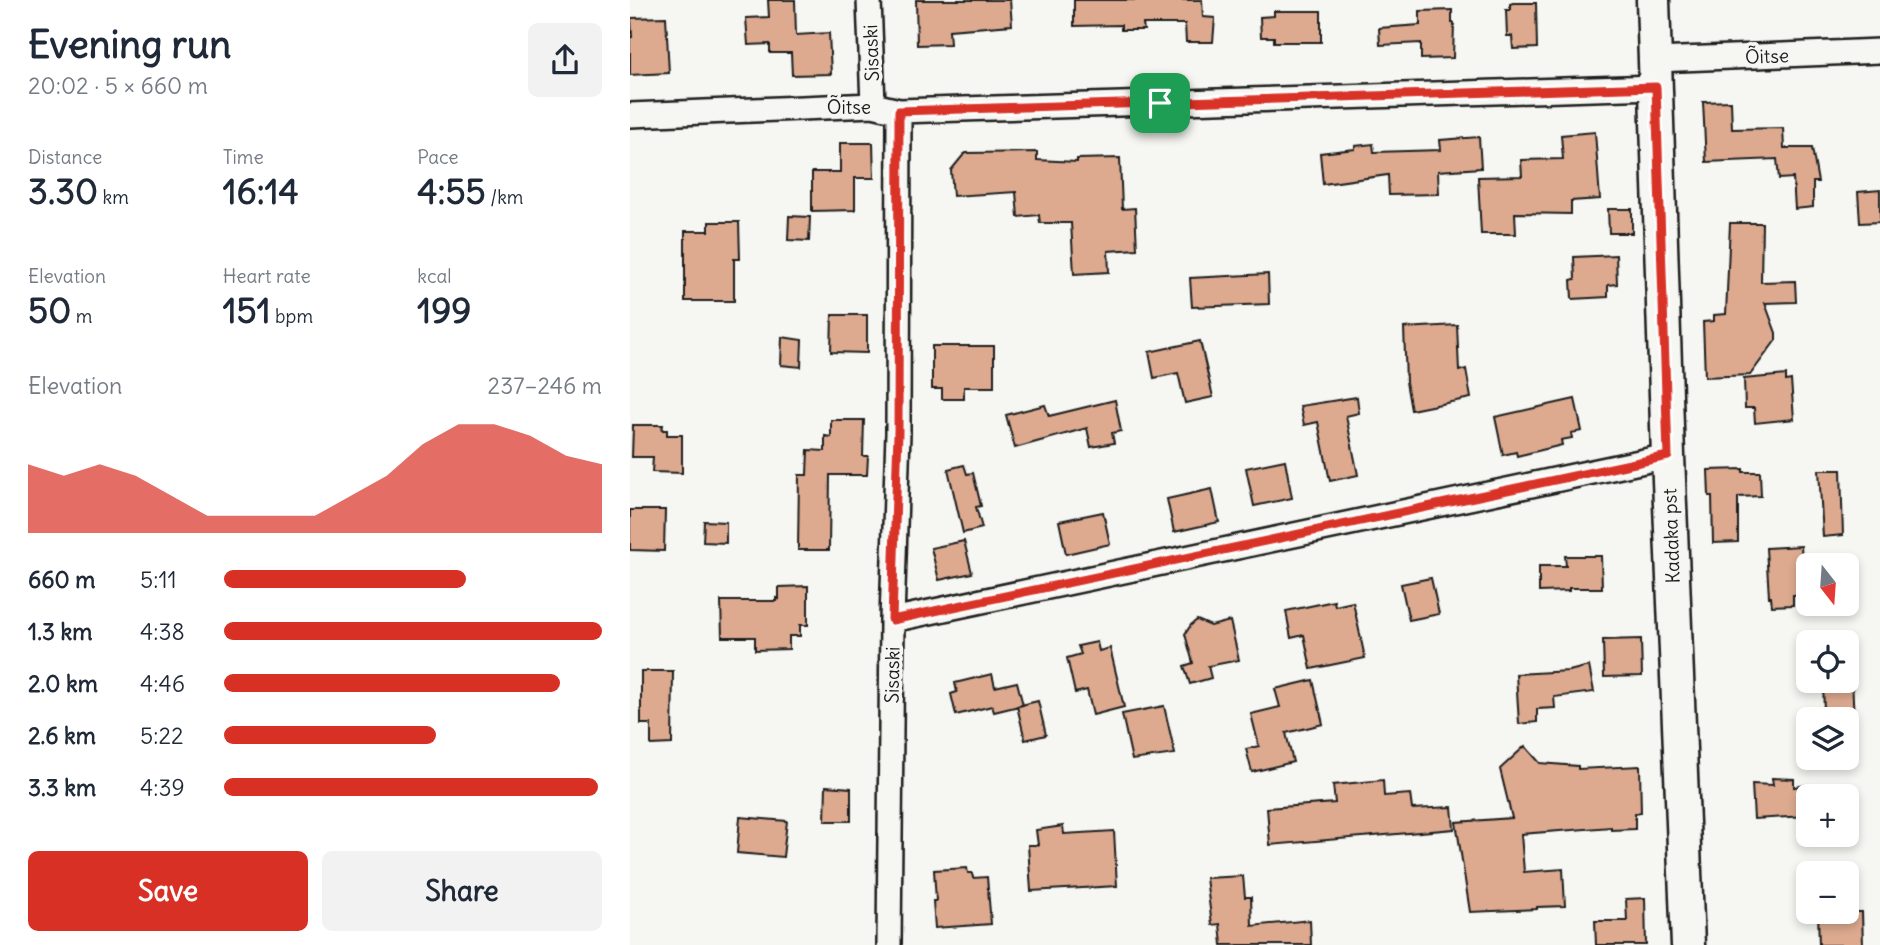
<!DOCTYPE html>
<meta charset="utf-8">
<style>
:root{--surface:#fff;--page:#f2f2f3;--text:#1f2937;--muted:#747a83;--accent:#d93025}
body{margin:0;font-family:Delius,sans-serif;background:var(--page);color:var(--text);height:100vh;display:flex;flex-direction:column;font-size:26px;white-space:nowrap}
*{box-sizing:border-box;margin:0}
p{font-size:23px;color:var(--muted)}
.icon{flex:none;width:38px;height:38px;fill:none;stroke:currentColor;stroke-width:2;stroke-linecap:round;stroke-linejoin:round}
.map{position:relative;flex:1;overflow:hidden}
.details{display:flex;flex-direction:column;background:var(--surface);width:630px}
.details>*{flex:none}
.needle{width:46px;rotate:163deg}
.fabs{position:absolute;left:1166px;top:553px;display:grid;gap:14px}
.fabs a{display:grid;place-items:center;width:63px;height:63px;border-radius:10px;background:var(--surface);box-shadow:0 4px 10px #0003;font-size:35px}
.pin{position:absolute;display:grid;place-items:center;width:60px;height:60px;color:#fff;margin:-30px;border-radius:14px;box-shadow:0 4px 10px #0006}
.round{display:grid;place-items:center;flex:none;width:74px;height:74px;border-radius:10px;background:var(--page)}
.overview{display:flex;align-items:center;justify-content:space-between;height:119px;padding:0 28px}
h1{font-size:38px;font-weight:800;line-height:52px}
.metrics{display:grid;grid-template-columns:repeat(3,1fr);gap:10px;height:119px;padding:7px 28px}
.metrics div{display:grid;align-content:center}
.metrics b{font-size:35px;font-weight:800}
.metrics small{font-size:19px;font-weight:400}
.metrics p{font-size:19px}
.chart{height:196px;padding:14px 28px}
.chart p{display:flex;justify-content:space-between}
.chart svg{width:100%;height:126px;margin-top:7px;fill:var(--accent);opacity:.7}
.primary-button{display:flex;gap:14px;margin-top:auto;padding:14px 28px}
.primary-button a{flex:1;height:80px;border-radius:10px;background:var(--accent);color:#fff;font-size:28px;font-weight:800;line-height:80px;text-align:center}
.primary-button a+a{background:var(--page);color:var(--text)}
ul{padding:0 28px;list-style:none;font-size:23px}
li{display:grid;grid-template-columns:112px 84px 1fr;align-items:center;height:52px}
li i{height:18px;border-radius:9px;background:var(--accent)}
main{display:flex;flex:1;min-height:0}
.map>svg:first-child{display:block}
</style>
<main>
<section class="details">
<div class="overview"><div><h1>Evening run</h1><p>20:02 · 5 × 660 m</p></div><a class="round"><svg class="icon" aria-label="share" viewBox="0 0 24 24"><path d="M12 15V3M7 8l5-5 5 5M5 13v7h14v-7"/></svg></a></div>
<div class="metrics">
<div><p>Distance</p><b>3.30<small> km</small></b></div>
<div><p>Time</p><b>16:14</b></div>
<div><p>Pace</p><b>4:55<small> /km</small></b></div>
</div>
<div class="metrics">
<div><p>Elevation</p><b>50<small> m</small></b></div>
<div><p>Heart rate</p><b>151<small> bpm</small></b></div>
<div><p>kcal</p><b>199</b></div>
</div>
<div class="chart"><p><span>Elevation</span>237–246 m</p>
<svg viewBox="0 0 160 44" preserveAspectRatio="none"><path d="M0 44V20L10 24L20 20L30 24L40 31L50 38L60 38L70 38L80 38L90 31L100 24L110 13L120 6L130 6L140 10L150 17L160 20V44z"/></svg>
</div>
<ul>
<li><b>660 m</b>5:11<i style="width:64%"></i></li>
<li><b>1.3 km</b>4:38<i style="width:100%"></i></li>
<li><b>2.0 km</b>4:46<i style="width:89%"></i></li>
<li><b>2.6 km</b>5:22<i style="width:56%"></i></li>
<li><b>3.3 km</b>4:39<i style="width:99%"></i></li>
</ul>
<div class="primary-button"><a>Save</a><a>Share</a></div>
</section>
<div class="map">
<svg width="1250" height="945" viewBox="0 0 1250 945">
<rect width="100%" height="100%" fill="#f6f6f2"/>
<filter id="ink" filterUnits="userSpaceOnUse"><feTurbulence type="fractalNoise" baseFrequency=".0143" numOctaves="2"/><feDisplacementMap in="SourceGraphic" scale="14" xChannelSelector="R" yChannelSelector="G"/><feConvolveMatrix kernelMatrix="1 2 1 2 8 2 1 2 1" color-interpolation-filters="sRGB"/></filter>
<g filter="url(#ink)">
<path fill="#ddaa90" stroke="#1c1c1c" stroke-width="2" d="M 138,0 L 165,0 L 166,35 L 199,33 L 201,74 L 162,75 L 161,53 L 140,53 L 140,44 L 118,45 L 116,18 L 139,17 Z
M 286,0 L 380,0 L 382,25 L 319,30 L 320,44 L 287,45 Z
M 444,0 L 572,0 L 573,17 L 585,18 L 583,42 L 556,42 L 555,24 L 513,24 L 514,30 L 491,30 L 491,25 L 444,26 Z
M 883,3 L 906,3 L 907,48 L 883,49 L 882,36 L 877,36 L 876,10 L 880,10 L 880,4 Z
M 822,10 L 822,23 L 824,23 L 823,58 L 791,59 L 791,43 L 750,45 L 749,28 L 790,25 L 790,11 Z
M 644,11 L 691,11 L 691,42 L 644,42 L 644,37 L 631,37 L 630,17 L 644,16 Z
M 36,17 L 39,73 L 0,75 L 0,37 L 2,37 L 1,18 Z
M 1101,101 L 1102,129 L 1153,128 L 1154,148 L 1182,148 L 1188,182 L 1183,182 L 1183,207 L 1165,209 L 1163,178 L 1149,179 L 1147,159 L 1076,162 L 1073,102 Z
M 965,132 L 970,199 L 941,201 L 941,214 L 885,213 L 886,234 L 851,234 L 848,177 L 892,176 L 891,160 L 933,159 L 931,135 Z
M 849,137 L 851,168 L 808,171 L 809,194 L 759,195 L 758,175 L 693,184 L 690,153 L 725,149 L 725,146 L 743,144 L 744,152 L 811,150 L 810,140 Z
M 210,143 L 243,143 L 244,178 L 225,178 L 225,210 L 182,211 L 182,172 L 210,172 Z
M 407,152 L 407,160 L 447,162 L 447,159 L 490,158 L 492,209 L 505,208 L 507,249 L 478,251 L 479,272 L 444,274 L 441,223 L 410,223 L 409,215 L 388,217 L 386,192 L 323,196 L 321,170 L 335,153 Z
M 1250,190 L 1250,222 L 1230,223 L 1228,192 Z
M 978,209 L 1002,209 L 1002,233 L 979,233 Z
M 159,216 L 180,217 L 179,241 L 158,240 Z
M 79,222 L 109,222 L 110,259 L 104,259 L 104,301 L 55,301 L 55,231 L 79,231 Z
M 1100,223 L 1132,223 L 1131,282 L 1165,281 L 1166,302 L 1135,303 L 1146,333 L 1146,340 L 1120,375 L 1075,377 L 1073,322 L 1084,321 L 1084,315 L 1096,314 Z
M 986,255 L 987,284 L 978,285 L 978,297 L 942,299 L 941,280 L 945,279 L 944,257 Z
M 638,274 L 639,304 L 562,307 L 560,278 Z
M 202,315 L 237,315 L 237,353 L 201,352 Z
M 827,325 L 829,371 L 836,369 L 841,398 L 781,410 L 776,382 L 774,328 Z
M 152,337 L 172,340 L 171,367 L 151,365 Z
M 570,341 L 583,397 L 555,403 L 548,373 L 524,378 L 519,352 Z
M 302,346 L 364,346 L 364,387 L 334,387 L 334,399 L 312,399 L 312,389 L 302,389 Z
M 1156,375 L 1156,381 L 1161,380 L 1164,419 L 1125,423 L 1124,408 L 1115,408 L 1114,379 Z
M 727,397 L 729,413 L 716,416 L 728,475 L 700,481 L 688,422 L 674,425 L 670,406 Z
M 945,399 L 952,431 L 941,433 L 942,438 L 931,440 L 932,445 L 887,456 L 886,452 L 873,455 L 865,417 Z
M 485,400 L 491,431 L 482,433 L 484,443 L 461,447 L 457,428 L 385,448 L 376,415 L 415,405 L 419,416 Z
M 201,420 L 234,420 L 233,456 L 238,456 L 237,475 L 200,475 L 199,550 L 168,550 L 169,475 L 177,475 L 178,450 L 195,451 L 195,436 L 201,437 Z
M 3,425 L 33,425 L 32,430 L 37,430 L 37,435 L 52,435 L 52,473 L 22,472 L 23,457 L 2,457 Z
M 655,460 L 662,498 L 624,506 L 616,468 Z
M 334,465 L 337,474 L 343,473 L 351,506 L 346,507 L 352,528 L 333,533 L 318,469 Z
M 1113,469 L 1113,472 L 1130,472 L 1131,496 L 1108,497 L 1108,542 L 1083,543 L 1082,496 L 1079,496 L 1078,470 Z
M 1189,470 L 1211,470 L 1213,535 L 1193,537 Z
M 582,489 L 589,522 L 544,532 L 537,499 Z
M 0,510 L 35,510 L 34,551 L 0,550 Z
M 473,512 L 480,544 L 436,554 L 429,521 Z
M 74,521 L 96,522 L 96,543 L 73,542 Z
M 334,541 L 342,573 L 309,580 L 301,548 Z
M 1171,546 L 1174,595 L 1163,595 L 1163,605 L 1142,606 L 1141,597 L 1139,597 L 1136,548 Z
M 935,556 L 971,556 L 972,588 L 939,588 L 939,591 L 909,592 L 909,566 L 936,566 Z
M 801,578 L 809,614 L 779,620 L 771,584 Z
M 178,586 L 178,625 L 170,625 L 170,636 L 159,636 L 159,649 L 125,650 L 125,637 L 92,637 L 91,601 L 146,601 L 146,598 L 149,599 L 149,587 Z
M 704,601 L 705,606 L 723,602 L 735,658 L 681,669 L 674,635 L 661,638 L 656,611 Z
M 567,620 L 581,626 L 600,621 L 609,660 L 578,666 L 581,678 L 560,684 L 554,666 L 563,663 L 555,634 L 561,625 Z
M 1011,639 L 1012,676 L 974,677 L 973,640 Z
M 467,642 L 469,651 L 480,648 L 494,707 L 463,715 L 457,690 L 445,693 L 437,658 L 451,654 L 448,646 Z
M 959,666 L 964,692 L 924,697 L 925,708 L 907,709 L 907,722 L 889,724 L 886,674 L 939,671 Z
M 11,671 L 43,671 L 42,744 L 21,745 L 21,724 L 11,724 Z
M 362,674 L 365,687 L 387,682 L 393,705 L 364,712 L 362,706 L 326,715 L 321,694 L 327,692 L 325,683 Z
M 683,680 L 693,724 L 656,733 L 663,762 L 622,772 L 616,749 L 629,746 L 621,714 L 650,707 L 645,689 Z
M 1193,681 L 1222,681 L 1224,719 L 1197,719 L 1197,713 L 1194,713 Z
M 408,701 L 416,735 L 395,740 L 387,706 Z
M 534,706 L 545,754 L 502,760 L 492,714 Z
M 895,746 L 910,763 L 948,766 L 948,769 L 1010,766 L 1011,813 L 1005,814 L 1005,829 L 981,830 L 981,827 L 891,834 L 894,872 L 933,869 L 935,906 L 907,907 L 907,909 L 840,912 L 826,822 L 882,818 L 870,769 Z
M 1142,778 L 1164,779 L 1164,787 L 1178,785 L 1178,816 L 1124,819 L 1122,784 L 1143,785 Z
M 753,780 L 754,796 L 780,794 L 782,809 L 822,807 L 824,829 L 640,845 L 637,808 L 705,803 L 703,785 Z
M 196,786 L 221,788 L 221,821 L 195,821 Z
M 110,817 L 157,821 L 153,857 L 107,853 Z
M 433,826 L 434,834 L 484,831 L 487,886 L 401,891 L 398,845 L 408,845 L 406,830 Z
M 337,868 L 338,873 L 342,873 L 343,878 L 357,877 L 361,924 L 305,928 L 303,901 L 306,901 L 304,870 Z
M 613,876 L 615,897 L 621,897 L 622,926 L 680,920 L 681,945 L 592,945 L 590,924 L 582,925 L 576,878 Z
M 1015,898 L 1016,945 L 966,945 L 965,921 L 997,921 L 996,899 Z
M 1188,912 L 1232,912 L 1233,945 L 1189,945 Z"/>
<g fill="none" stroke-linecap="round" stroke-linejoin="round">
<defs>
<path id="street" d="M 239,0 L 243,105
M 1025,60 L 1250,51
M 0,115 L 243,105 L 269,111 L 1026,87
M 262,620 L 1038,456
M 259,945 L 262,620 L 268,433 L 269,111"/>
<path id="secondary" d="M 1023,0 L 1038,456 L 1058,945"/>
</defs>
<use href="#street" stroke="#1c1c1c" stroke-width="28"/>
<use href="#secondary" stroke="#1c1c1c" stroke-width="37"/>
<use href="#street" stroke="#f6f6f2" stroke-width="23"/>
<use href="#secondary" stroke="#f6f6f2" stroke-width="32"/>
</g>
</g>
<g fill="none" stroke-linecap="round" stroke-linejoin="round" filter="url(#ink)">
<defs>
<path id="route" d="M 1026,87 L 1038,456 L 262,620 L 268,433 L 269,111 Z"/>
</defs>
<use href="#route" stroke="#fff" stroke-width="14"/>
<use href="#route" stroke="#d93025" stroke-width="9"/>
</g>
<g text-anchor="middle" stroke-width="7" stroke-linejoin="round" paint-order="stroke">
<g font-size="19" fill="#1c1c1c" stroke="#f6f6f2">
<text transform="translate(241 53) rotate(-92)" y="7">Sisaski</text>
<text transform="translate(1137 56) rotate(-2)" y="7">Õitse</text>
<text x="219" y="114">Õitse</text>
<text transform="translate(1041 536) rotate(-92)" y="7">Kadaka pst</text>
<text transform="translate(262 675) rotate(-89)" y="7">Sisaski</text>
</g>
</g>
</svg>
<div class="fabs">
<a><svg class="needle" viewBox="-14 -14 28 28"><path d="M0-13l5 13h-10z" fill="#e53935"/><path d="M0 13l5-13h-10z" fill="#747a83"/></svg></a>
<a><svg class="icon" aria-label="locate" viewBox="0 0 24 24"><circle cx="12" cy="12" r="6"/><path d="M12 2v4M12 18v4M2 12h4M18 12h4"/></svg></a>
<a><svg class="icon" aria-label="layers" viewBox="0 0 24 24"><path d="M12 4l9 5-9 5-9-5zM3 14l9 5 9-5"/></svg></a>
<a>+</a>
<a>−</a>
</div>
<div class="pin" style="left:530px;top:103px;background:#1e9e55"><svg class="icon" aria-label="arrive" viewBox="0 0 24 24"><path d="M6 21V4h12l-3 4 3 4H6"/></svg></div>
</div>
</main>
